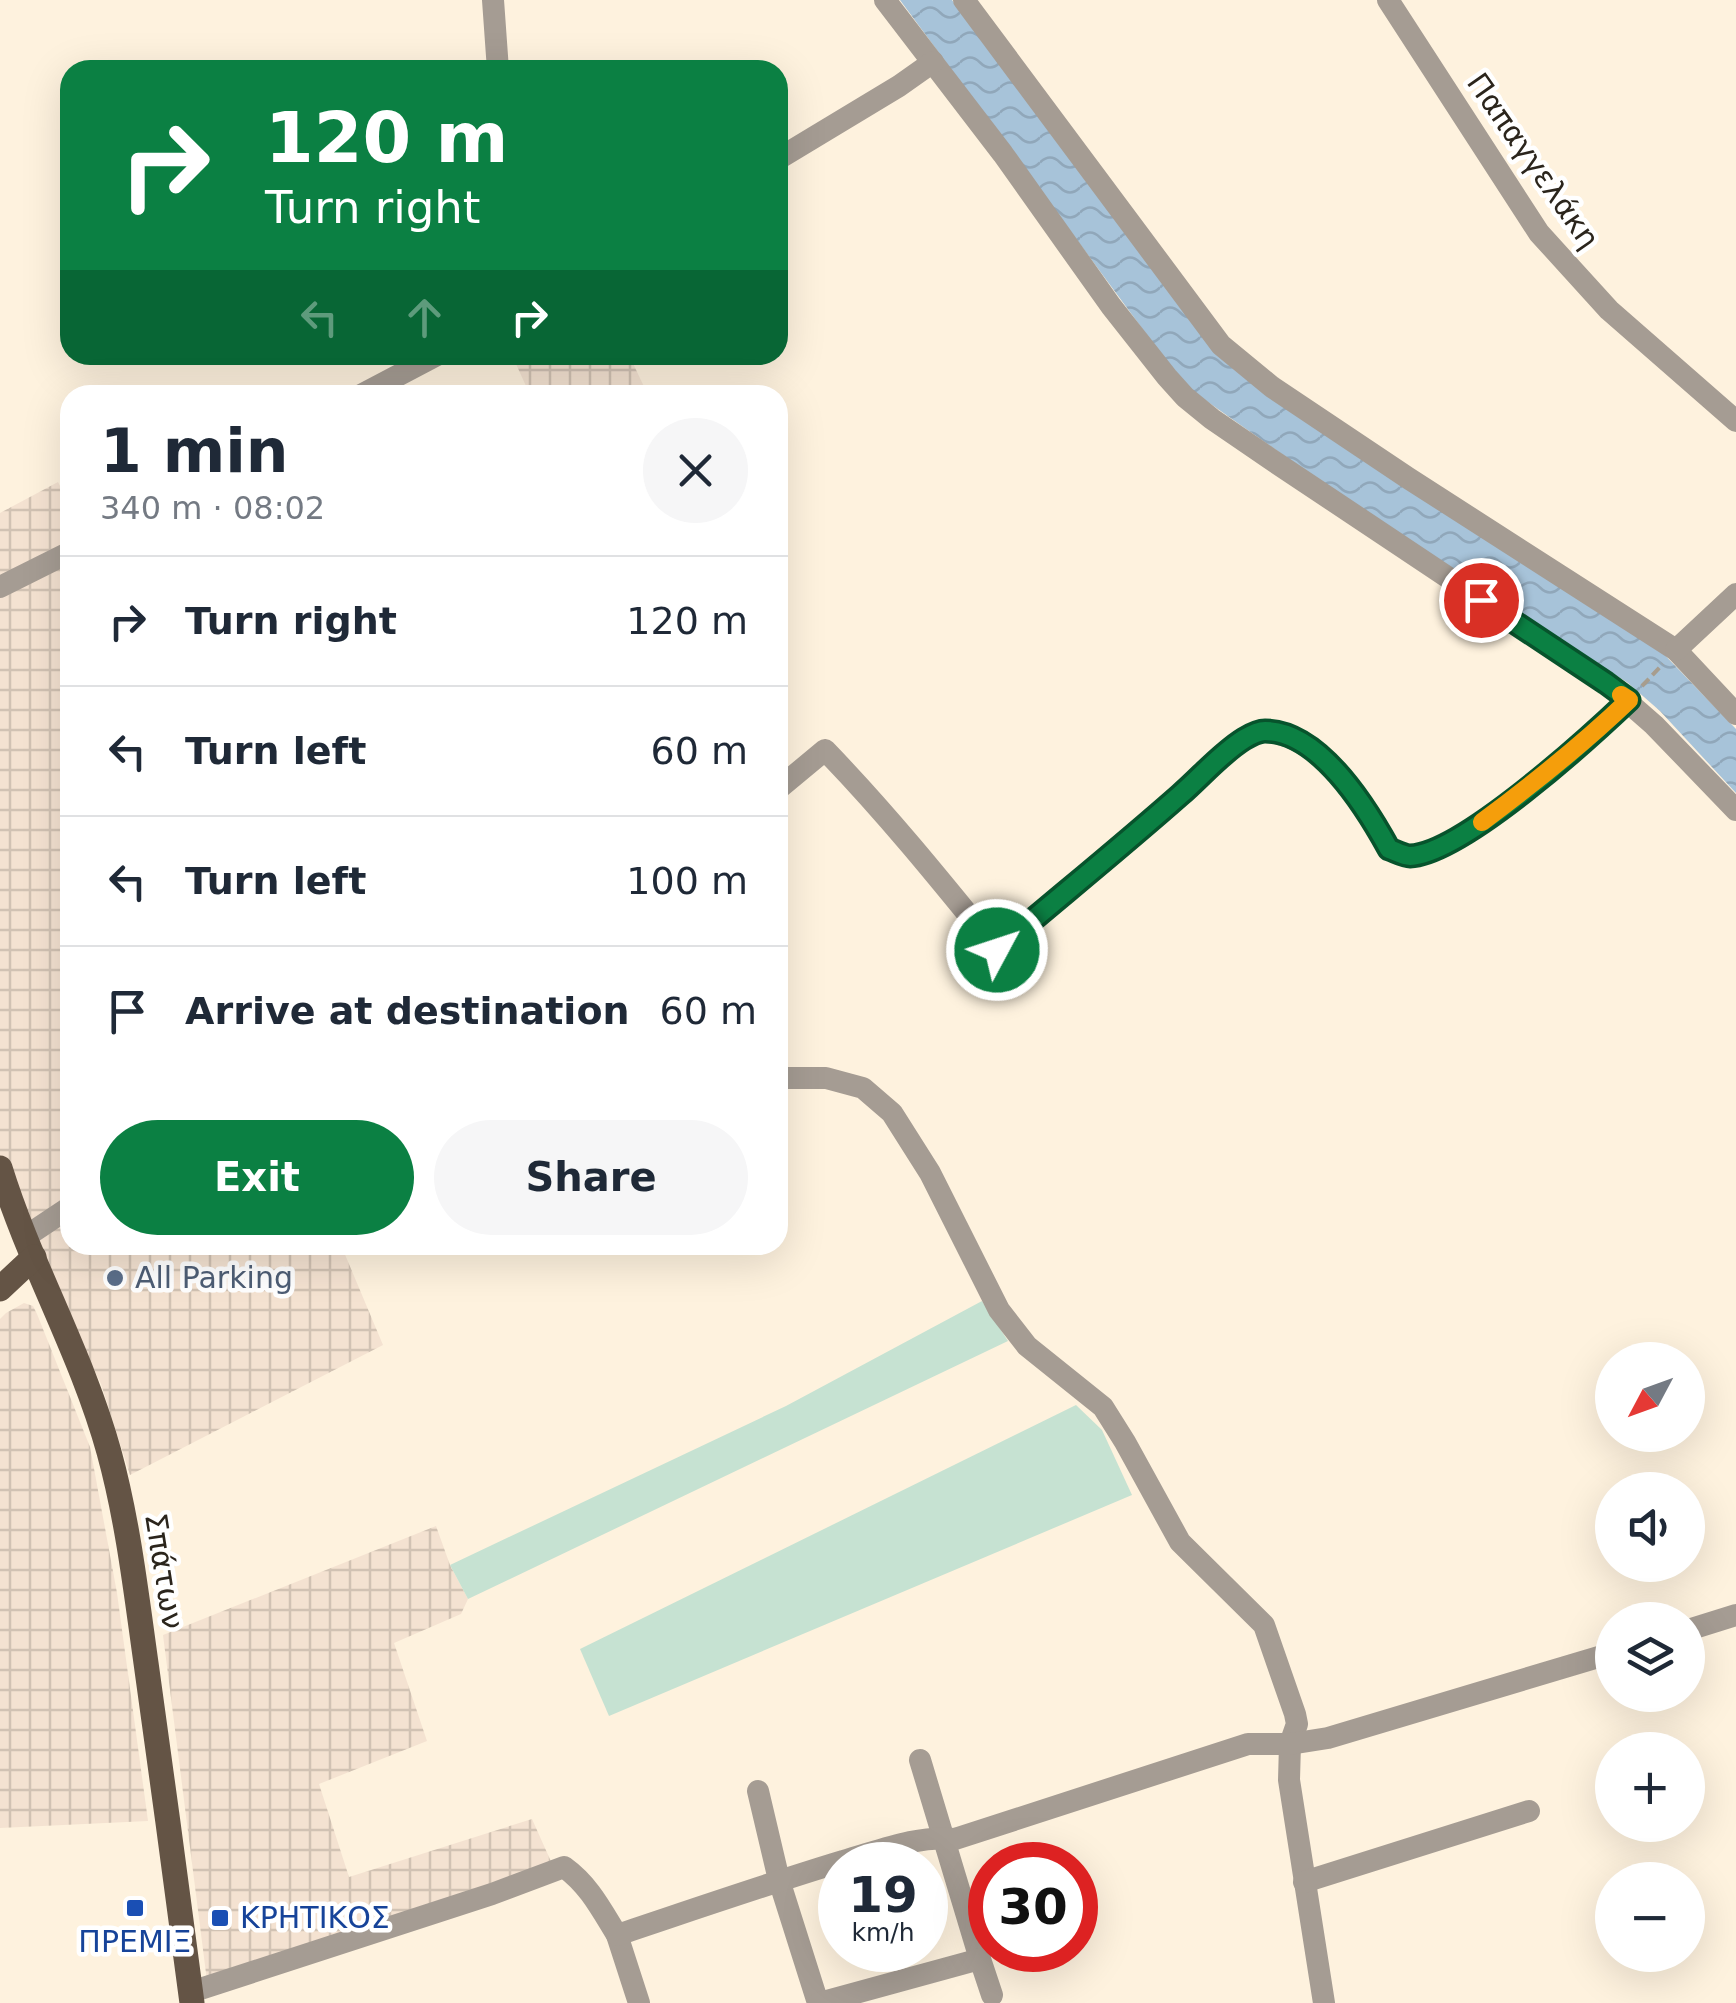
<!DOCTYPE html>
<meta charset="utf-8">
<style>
body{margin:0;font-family:"DejaVu Sans",sans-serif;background:#f6f6f7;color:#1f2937;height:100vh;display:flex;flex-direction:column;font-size:38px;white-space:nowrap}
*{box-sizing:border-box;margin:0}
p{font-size:32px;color:#747a83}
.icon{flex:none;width:55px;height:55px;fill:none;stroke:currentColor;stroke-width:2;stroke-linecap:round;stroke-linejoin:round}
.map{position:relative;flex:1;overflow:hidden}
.sheet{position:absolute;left:60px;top:385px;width:728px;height:870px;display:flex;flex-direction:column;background:#fff;border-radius:30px;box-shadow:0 10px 40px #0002}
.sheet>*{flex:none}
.hud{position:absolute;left:60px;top:60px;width:728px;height:305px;border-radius:30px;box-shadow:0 10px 40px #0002;background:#0b8043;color:#fff;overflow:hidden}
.needle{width:65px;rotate:229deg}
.tools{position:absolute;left:1595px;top:1342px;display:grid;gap:20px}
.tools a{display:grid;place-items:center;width:110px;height:110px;border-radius:50%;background:#fff;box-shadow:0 10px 40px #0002;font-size:50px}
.speed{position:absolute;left:818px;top:1842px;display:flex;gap:20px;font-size:50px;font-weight:700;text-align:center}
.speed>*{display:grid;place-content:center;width:130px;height:130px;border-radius:50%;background:#fff;box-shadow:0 10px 40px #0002;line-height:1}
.speed small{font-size:25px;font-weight:400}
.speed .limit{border:15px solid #d22;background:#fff;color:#111}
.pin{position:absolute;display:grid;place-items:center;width:85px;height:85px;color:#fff;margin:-42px;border:5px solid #fff;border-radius:50%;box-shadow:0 2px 10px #0007}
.me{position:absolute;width:110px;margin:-55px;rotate:50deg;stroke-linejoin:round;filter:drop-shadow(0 0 8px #0008)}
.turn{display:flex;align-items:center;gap:35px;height:210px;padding:0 40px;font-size:45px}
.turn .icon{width:130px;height:130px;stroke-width:2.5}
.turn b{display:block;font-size:70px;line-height:85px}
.lanes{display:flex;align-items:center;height:95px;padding:0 40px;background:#0003;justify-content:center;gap:50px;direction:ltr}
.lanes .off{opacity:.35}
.round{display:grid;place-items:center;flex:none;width:105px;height:105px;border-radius:52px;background:#f6f6f7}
.headline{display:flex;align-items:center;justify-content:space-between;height:170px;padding:0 40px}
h1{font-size:60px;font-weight:800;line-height:75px}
.primary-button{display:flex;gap:20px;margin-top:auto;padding:20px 40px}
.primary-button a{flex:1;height:115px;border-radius:60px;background:#0b8043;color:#fff;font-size:40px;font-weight:800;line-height:115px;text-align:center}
.primary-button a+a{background:#f6f6f7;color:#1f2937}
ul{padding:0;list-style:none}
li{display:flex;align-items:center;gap:30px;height:130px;padding:0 40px;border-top:2px solid #e0e1e3}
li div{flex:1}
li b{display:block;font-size:38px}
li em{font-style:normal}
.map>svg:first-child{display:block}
.industrial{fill:url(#industrial-grid)}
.grass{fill:#c6e2d2}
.water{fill:url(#water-waves)}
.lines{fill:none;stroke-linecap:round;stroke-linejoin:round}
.path{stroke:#a79d8e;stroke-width:4;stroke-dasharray:10 5;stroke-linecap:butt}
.minor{stroke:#a59c93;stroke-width:22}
.major{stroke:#645445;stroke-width:25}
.route-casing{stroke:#07532c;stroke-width:25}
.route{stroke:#0b8043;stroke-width:18}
.slow{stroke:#f59e0b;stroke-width:18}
.service-dot{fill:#5c6f8a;stroke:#fff;stroke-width:4}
.transit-dot{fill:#1a4fb4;stroke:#fff;stroke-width:4}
.labels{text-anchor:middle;stroke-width:9;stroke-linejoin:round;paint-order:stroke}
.street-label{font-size:30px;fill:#2b251c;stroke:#fff}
.service-label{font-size:30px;fill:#4e5e75;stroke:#fff;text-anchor:start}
.transit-label{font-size:30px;fill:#164399;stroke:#fff;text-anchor:start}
</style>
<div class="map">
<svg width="1736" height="2003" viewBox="0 0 1736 2003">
<defs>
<pattern id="industrial-grid" width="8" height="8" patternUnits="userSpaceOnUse" patternTransform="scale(2.5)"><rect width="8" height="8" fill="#f4e2d1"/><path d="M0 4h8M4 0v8" fill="none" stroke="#d1c2b3"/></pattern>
<pattern id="water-waves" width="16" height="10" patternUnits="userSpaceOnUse" patternTransform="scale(2.5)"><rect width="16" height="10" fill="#a7c3d9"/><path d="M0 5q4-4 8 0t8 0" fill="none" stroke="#90a7ba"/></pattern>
</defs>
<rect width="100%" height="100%" fill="#fef2de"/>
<!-- industrial -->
<g class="industrial">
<path d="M512,355h117l19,40h-118z"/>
<path d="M58,482l12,23v740h271l42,100 -253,130 -29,-91 -87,-178 -14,-48v-645z"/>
<path d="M24,1303l9,3 4,8 53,133 27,146 31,228 -148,7v-509l6,-6z"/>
<path d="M436,1526l14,39 18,34 -7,15 -67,29 33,98 -108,43 30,93 183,-58 21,47 -346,115 -44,-346z"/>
</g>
<!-- grass -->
<g class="grass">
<path d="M982,1301l26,40 -540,258 -18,-34 336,-159z"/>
<path d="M1076,1405l26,25 30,65 -523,221 -29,-67z"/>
</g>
<!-- water -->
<path class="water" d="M900,0h52l241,323 464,324 79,82v64l-76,-82 -32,-28 -243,-156 -194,-137 -30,-36z"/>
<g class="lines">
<!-- path -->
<path class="path" d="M1642,686l21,-22"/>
<!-- minor -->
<g class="minor">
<path d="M493,0l5,70"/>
<path d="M885,0l118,154 108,152 56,71 18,20 27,22 57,39 337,225 48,42 82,85"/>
<path d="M964,0l257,345 51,42 136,91 268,172 60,64"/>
<path d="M1388,0l151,233 70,77 127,111"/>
<path d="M778,159l121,-73 34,-24"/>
<path d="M361,395l76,-40"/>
<path d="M0,587l70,-35"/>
<path d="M1676,650l60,-56"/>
<path d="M778,789l47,-39c61,63 116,131 172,200 62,-53 126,-103 186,-157 21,-19 50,-55 77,-61 5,-1 10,0 15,1 52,11 90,72 114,116 6,2 15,7 22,7 51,-2 178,-118 218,-155"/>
<path d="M778,1078h48l37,10 29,25 38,60 69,137 28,36 76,61 22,35 55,100 84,83 31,89 2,10 -7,20 -1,36 35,223"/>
<path d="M25,1237l45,-30"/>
<path d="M1688,1630l48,-15"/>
<path d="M920,1760l60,199 12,36"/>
<path d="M758,1791l21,89 39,123"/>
<path d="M1304,1882l225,-71"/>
<path d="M617,1935l22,68"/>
<path d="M191,1992l301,-98 72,-27c25,18 37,42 53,68 75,-25 150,-51 226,-74 36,-10 74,-26 112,-22l293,-95h42l38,-6 284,-85"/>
<path d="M819,2003l161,-44"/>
</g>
<!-- major -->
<g class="major">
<path d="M0,1168c30,97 82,186 109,284 19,69 27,140 37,211 16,113 31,227 46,340"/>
<path d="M0,1289l34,-32"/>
</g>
</g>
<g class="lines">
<!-- route casing -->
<g class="route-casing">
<path id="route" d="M997,950c61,-52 123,-102 183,-155 21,-18 40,-41 64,-56 5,-3 14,-8 21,-8 54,0 101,76 124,118 6,2 15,7 21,7 52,-2 179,-118 219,-156l-23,-17 -125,-83"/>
</g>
<!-- route -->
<use href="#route" class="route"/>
<!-- slow -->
<path class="slow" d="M1482,822c51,-38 101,-78 147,-122l-8,-5"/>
</g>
<!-- markers -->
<circle class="service-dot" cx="115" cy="1278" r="10"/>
<g class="transit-dot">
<rect x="125" y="1898" width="20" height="20" rx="5"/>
<rect x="210" y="1908" width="20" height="20" rx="5"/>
</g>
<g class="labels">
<!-- street labels -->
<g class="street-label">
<text transform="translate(1533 161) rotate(55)" y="10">Παπαγγελάκη</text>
<text transform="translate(164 1571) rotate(81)" y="10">Σπάτων</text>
</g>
<!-- service labels -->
<g class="service-label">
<text x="135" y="1288">All Parking</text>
</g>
<!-- transit labels -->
<g class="transit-label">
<text x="240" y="1928">ΚΡΗΤΙΚΟΣ</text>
<text x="135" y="1952" text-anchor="middle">ΠΡΕΜΙΞ</text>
</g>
</g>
</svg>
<div class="tools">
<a><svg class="needle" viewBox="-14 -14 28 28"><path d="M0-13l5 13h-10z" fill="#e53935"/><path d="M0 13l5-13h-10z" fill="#747a83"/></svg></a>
<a><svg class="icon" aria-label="sound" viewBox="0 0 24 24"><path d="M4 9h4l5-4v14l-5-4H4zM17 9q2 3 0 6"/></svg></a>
<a><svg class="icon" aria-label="layers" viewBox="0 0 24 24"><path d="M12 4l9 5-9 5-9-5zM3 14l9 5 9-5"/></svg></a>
<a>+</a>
<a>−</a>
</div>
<div class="speed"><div>19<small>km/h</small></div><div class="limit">30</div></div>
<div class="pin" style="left:1481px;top:600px;background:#d93025"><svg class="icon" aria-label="arrive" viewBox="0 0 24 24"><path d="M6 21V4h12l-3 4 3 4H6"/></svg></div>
<svg class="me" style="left:997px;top:950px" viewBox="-20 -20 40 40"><circle r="17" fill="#0b8043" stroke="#fff" stroke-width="3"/><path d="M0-11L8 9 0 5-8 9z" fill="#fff"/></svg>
<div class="hud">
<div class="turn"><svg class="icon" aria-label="right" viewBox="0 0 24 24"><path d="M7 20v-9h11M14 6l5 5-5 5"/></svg><div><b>120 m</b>Turn right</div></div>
<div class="lanes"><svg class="icon off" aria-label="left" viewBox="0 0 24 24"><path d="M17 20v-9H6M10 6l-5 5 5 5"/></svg><svg class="icon off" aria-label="ahead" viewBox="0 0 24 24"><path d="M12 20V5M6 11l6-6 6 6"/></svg><svg class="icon" aria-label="right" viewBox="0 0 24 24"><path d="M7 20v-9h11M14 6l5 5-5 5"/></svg></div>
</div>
<section class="sheet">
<div class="headline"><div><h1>1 min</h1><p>340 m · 08:02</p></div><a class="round"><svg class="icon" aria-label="close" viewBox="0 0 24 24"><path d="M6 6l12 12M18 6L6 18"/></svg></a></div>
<ul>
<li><svg class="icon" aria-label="right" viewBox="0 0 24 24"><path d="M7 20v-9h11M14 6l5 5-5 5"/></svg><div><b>Turn right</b></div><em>120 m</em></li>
<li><svg class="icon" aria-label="left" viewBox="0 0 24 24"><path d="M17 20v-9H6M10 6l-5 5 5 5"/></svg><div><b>Turn left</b></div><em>60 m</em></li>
<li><svg class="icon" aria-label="left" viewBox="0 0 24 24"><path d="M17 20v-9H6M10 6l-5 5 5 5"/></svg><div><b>Turn left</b></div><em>100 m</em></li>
<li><svg class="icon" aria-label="arrive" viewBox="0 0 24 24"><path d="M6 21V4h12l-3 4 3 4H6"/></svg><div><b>Arrive at destination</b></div><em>60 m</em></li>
</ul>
<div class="primary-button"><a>Exit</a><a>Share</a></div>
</section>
</div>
